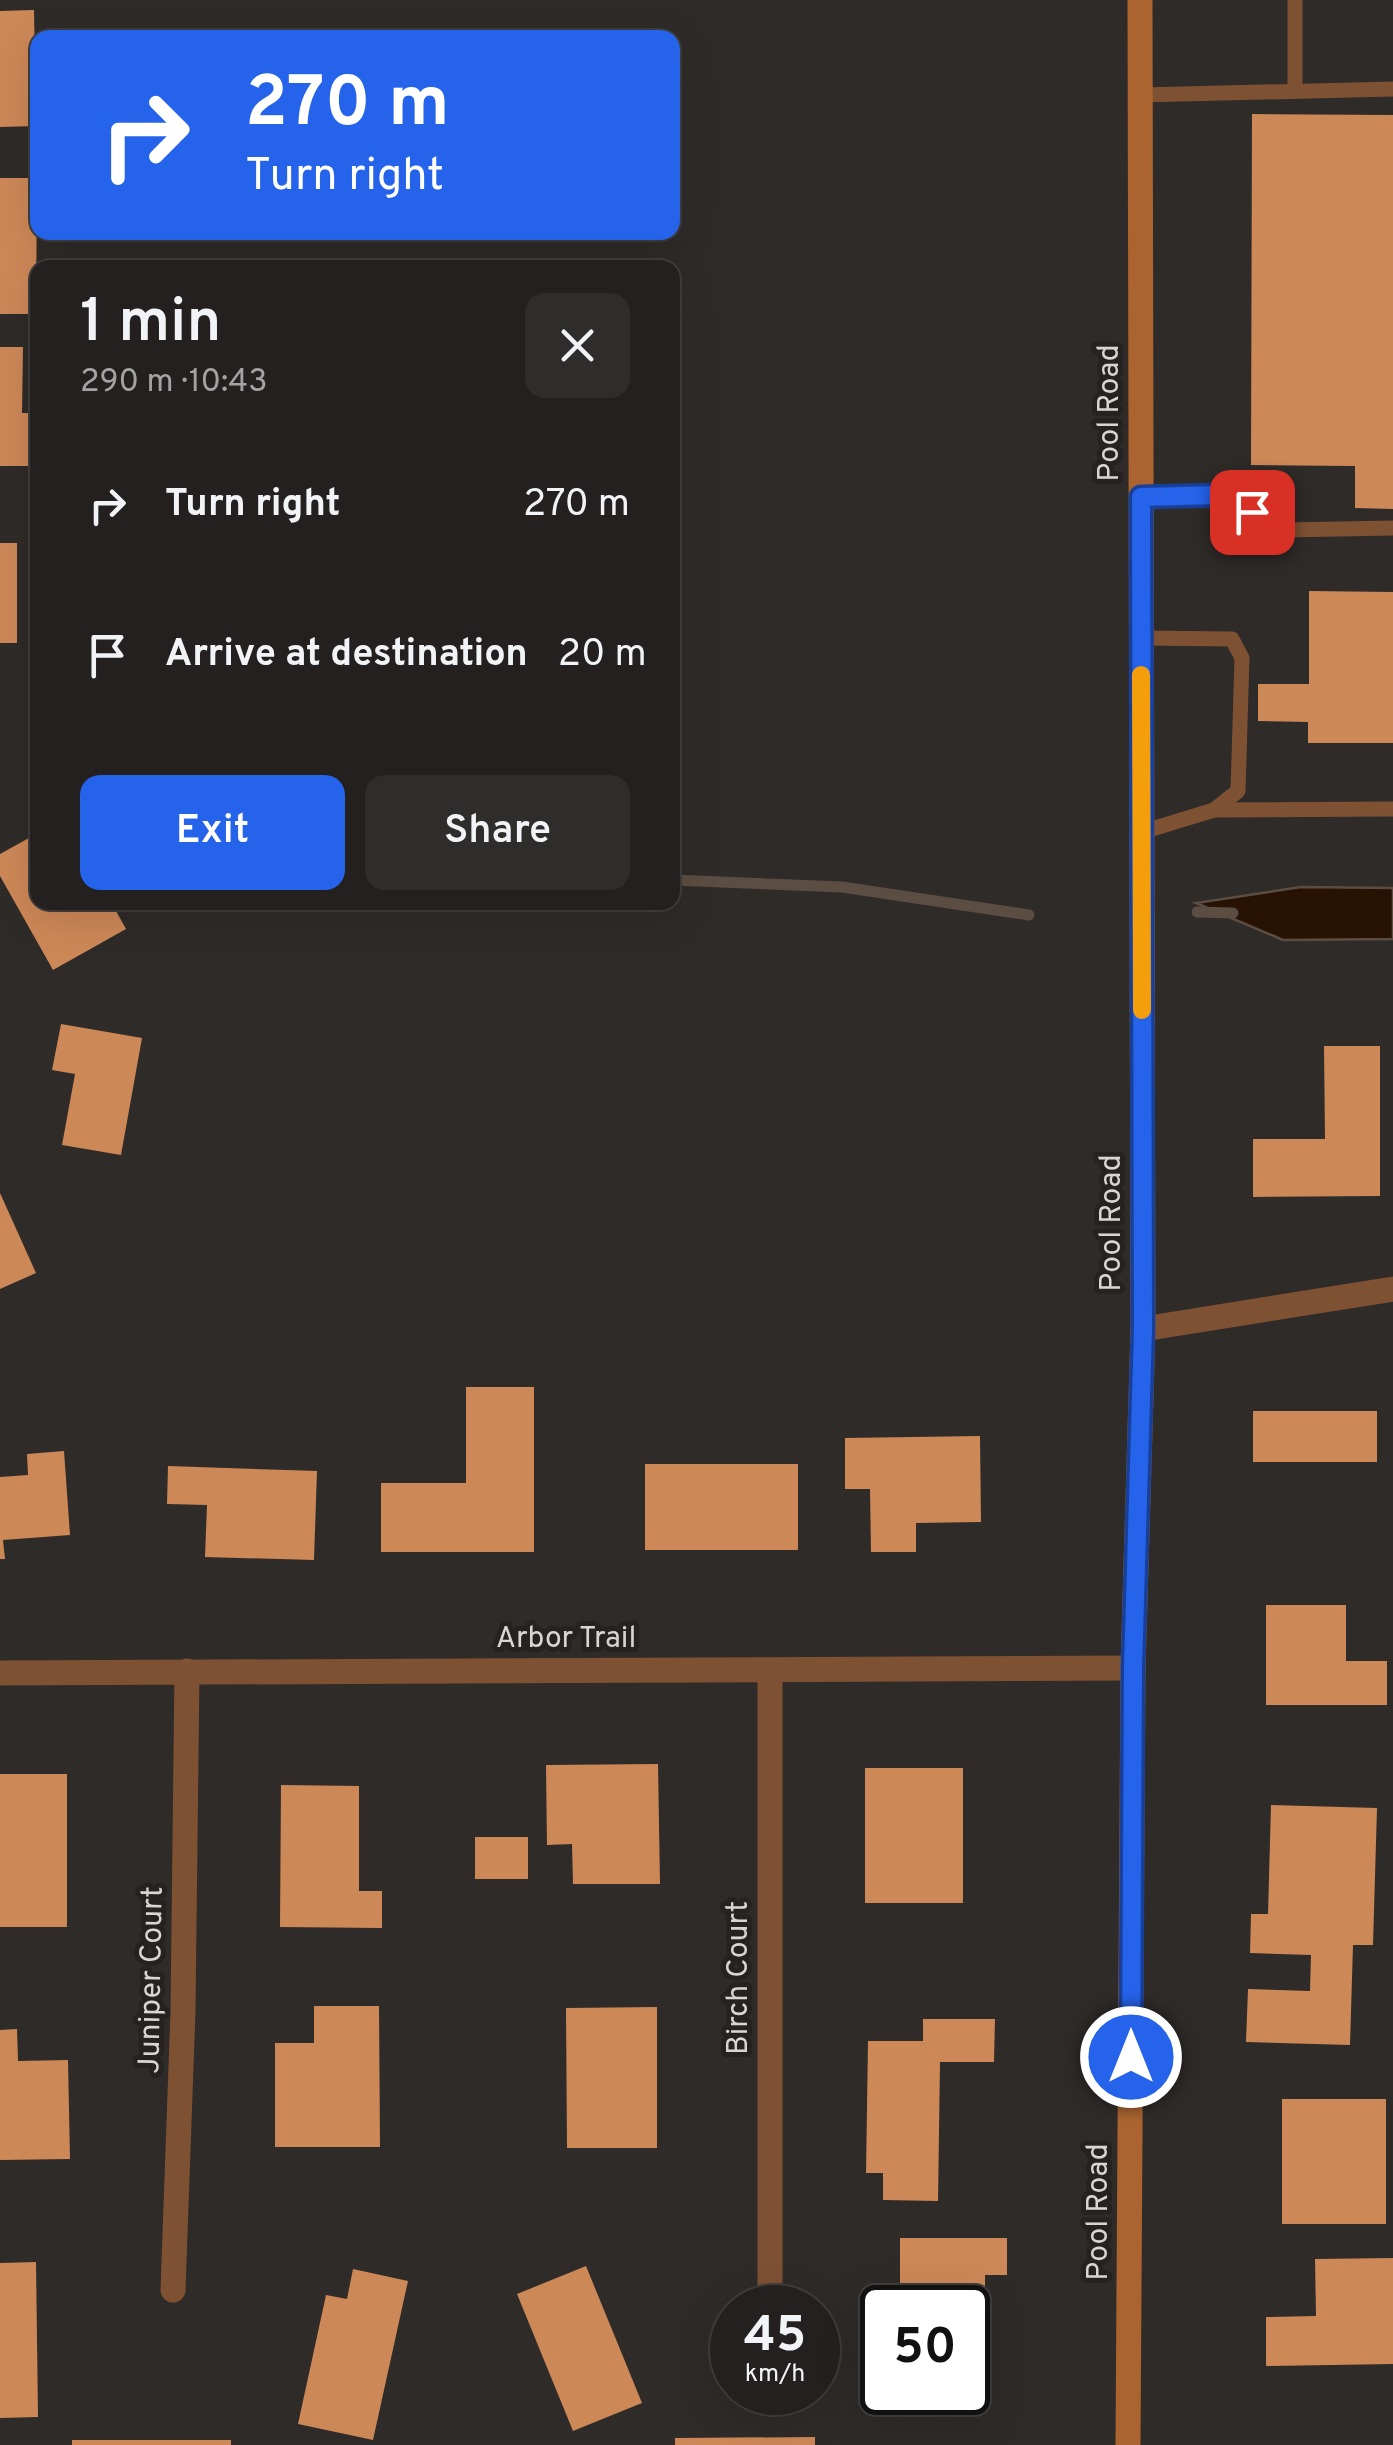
<!DOCTYPE html>
<meta charset="utf-8">
<style>
body{margin:0;font-family:Overpass,sans-serif;background:#2f2d2c;color:#f1f3f6;height:100vh;display:flex;flex-direction:column;font-size:38px;white-space:nowrap}
*{box-sizing:border-box;margin:0}
p{font-size:32px;color:#a3a3a4}
.icon{flex:none;width:55px;height:55px;fill:none;stroke:currentColor;stroke-width:2;stroke-linecap:round;stroke-linejoin:round}
.map{position:relative;flex:1;overflow:hidden}
.panel{position:absolute;left:30px;top:260px;width:650px;height:650px;display:flex;flex-direction:column;background:#23201f;border-radius:20px;box-shadow:0 10px 40px #0002,0 0 0 2px #403e3d}
.panel>*{flex:none}
.guide{position:absolute;left:30px;top:30px;width:650px;height:210px;border-radius:20px;box-shadow:0 10px 40px #0002,0 0 0 2px #403e3d;background:#2563eb;color:#fff;overflow:hidden}
.speed{position:absolute;left:710px;top:2285px;display:flex;gap:20px;font-size:50px;font-weight:700;text-align:center}
.speed>*{display:grid;place-content:center;width:130px;height:130px;border-radius:50%;background:#23201f;box-shadow:0 10px 40px #0002,0 0 0 2px #403e3d;line-height:1}
.speed small{font-size:25px;font-weight:400}
.speed .limit{border:5px solid #111;border-radius:15px;background:#fff;color:#111}
.pin{position:absolute;display:grid;place-items:center;width:85px;height:85px;color:#fff;margin:-42px;border-radius:20px;box-shadow:0 5px 15px #0006}
.me{position:absolute;width:110px;margin:-55px;rotate:0deg;stroke-linejoin:round;filter:drop-shadow(0 0 8px #0008)}
.turn{display:flex;align-items:center;gap:35px;height:210px;padding:0 50px;font-size:45px}
.turn .icon{width:130px;height:130px;stroke-width:2.5}
.turn b{display:block;font-size:70px;line-height:85px}
.round{display:grid;place-items:center;flex:none;width:105px;height:105px;border-radius:20px;background:#2f2d2c}
.overview{display:flex;align-items:center;justify-content:space-between;height:170px;padding:0 50px}
h1{font-size:60px;font-weight:600;line-height:75px}
.cta{display:flex;gap:20px;margin-top:auto;padding:20px 50px}
.cta a{flex:1;height:115px;border-radius:20px;background:#2563eb;color:#fff;font-size:40px;font-weight:600;line-height:115px;text-align:center}
.cta a+a{background:#2f2d2c;color:#f1f3f6}
ul{padding:0;list-style:none}
li{display:flex;align-items:center;gap:30px;height:150px;padding:0 50px}
li div{flex:1}
li b{display:block;font-size:38px}
li em{font-style:normal}
.map>svg:first-child{display:block}
.water{fill:#271204;stroke:#5c4d42;stroke-width:2.5}
.lines{fill:none;stroke-linecap:round;stroke-linejoin:round}
.stream{stroke:#5c4d42;stroke-width:11}
.building{fill:#cd8858}
.lane{stroke:#7e5133;stroke-width:15}
.street{stroke:#7e5133;stroke-width:25}
.secondary{stroke:#ab6430;stroke-width:25}
.route-casing{stroke:#184099;stroke-width:25}
.route{stroke:#2563eb;stroke-width:18}
.slow{stroke:#f59e0b;stroke-width:18}
.labels{text-anchor:middle;stroke-width:10;stroke-linejoin:round;paint-order:stroke}
.street-label{font-size:30px;fill:#d8d6d4;stroke:#252220}
</style>
<div class="map">
<svg width="1393" height="2445" viewBox="0 0 1393 2445">
<rect width="100%" height="100%" fill="#2f2b29"/>
<!-- water -->
<path class="water" d="M1301,887l92,1v51l-110,1 -87,-37z"/>
<g class="lines">
<!-- stream -->
<g class="stream">
<path d="M672,880l170,7 187,28"/>
<path d="M1197,912l36,1"/>
</g>
</g>
<!-- building -->
<g class="building">
<path d="M34,10l2,116 -36,1v-116z"/>
<path d="M1252,114l141,1v394l-38,-1v-42l-104,-1z"/>
<path d="M0,178h37l-1,136h-36z"/>
<path d="M0,347h23l-1,66h16v53h-38z"/>
<rect x="0" y="543" width="17" height="100"/>
<path d="M1309,591l84,1v151h-85v-21l-50,-1v-37h51z"/>
<path d="M38,833v69h73l15,27 -73,41 -53,-94v-22z"/>
<path d="M61,1024l81,14 -21,117 -59,-10 13,-71 -23,-4z"/>
<path d="M1324,1046h56v150l-127,1v-58h72z"/>
<path d="M0,1193l36,80 -36,16z"/>
<path d="M466,1387h68v165h-153v-69h85z"/>
<rect x="1253" y="1411" width="124" height="51"/>
<path d="M980,1436l1,86 -65,1v29h-45l-1,-63h-25v-51z"/>
<path d="M64,1451l6,84 -67,5 2,19h-5v-82l28,-2 -1,-21z"/>
<rect x="645" y="1464" width="153" height="86"/>
<path d="M168,1466l149,5 -3,89 -109,-3 2,-52 -40,-1z"/>
<path d="M1266,1605h80v56h41v44h-121z"/>
<path d="M658,1764l2,120h-87l-1,-40 -25,1 -1,-80z"/>
<rect x="865" y="1768" width="98" height="135"/>
<rect x="0" y="1774" width="67" height="153"/>
<path d="M281,1785l78,1v105h23v37l-102,-1z"/>
<path d="M1271,1805l106,3 -4,137h-20l-3,100 -104,-3 2,-53 62,2 1,-36 -61,-2 1,-39h17z"/>
<rect x="475" y="1837" width="53" height="42"/>
<path d="M314,2006h65l1,141h-105v-104h39z"/>
<path d="M657,2007v141h-90l-1,-140z"/>
<path d="M923,2019h72l-1,43h-54l-2,139 -55,-1v-27h-17l2,-132h55z"/>
<path d="M17,2029l1,32 50,-1 2,99 -70,1v-130z"/>
<rect x="1282" y="2099" width="104" height="125"/>
<path d="M900,2238h107v37h-22v113h-17v-80h-68z"/>
<path d="M1393,2258v106l-127,2v-49l50,-1 -1,-57z"/>
<path d="M36,2262l2,155 -38,1v-155z"/>
<path d="M586,2266l56,137 -69,28 -56,-137z"/>
<path d="M353,2269l55,12 -35,159 -75,-16 28,-129 21,4z"/>
<path d="M815,2437v8h-140v-7z"/>
<rect x="72" y="2440" width="159" height="5"/>
</g>
<g class="lines">
<!-- lane -->
<g class="lane">
<path d="M1295,91v-91"/>
<path d="M1140,95l253,-6"/>
<path d="M1141,497l79,-2 64,35 109,-2"/>
<path d="M1141,638l91,1 10,19 -4,133 -24,19 -72,22"/>
<path d="M1214,810l179,-1"/>
</g>
<!-- street -->
<g class="street">
<path d="M1143,1329l250,-40"/>
<path d="M770,1670v617"/>
<path d="M0,1673l1133,-5"/>
<path d="M173,2290l10,-279 4,-340"/>
</g>
<!-- secondary -->
<path class="secondary" d="M1128,2445l5,-777 10,-339 -3,-1329"/>
</g>
<g class="lines">
<!-- route casing -->
<g class="route-casing">
<path id="route" d="M1131,2057l2,-389 10,-338 -2,-833 79,-2 32,17"/>
</g>
<!-- route -->
<use href="#route" class="route"/>
<!-- slow -->
<path class="slow" d="M1141,675l1,335"/>
</g>
<g class="labels">
<!-- street labels -->
<g class="street-label">
<text transform="translate(1108 413) rotate(-90)" y="10">Pool Road</text>
<text transform="translate(1110 1223) rotate(-90)" y="10">Pool Road</text>
<text x="566" y="1647">Arbor Trail</text>
<text transform="translate(737 1978) rotate(-90)" y="10">Birch Court</text>
<text transform="translate(150 1980) rotate(-89)" y="10">Juniper Court</text>
<text transform="translate(1097 2212) rotate(-90)" y="10">Pool Road</text>
</g>
</g>
</svg>
<div class="speed"><div>45<small>km/h</small></div><div class="limit">50</div></div>
<div class="pin" style="left:1252px;top:512px;background:#d93025"><svg class="icon" aria-label="arrive" viewBox="0 0 24 24"><path d="M6 21V4h12l-3 4 3 4H6"/></svg></div>
<svg class="me" style="left:1131px;top:2057px" viewBox="-20 -20 40 40"><circle r="17" fill="#2563eb" stroke="#fff" stroke-width="3"/><path d="M0-11L8 9 0 5-8 9z" fill="#fff"/></svg>
<div class="guide">
<div class="turn"><svg class="icon" aria-label="right" viewBox="0 0 24 24"><path d="M7 20v-9h11M14 6l5 5-5 5"/></svg><div><b>270 m</b>Turn right</div></div>
</div>
<section class="panel">
<div class="overview"><div><h1>1 min</h1><p>290 m · 10:43</p></div><a class="round"><svg class="icon" aria-label="close" viewBox="0 0 24 24"><path d="M6 6l12 12M18 6L6 18"/></svg></a></div>
<ul>
<li><svg class="icon" aria-label="right" viewBox="0 0 24 24"><path d="M7 20v-9h11M14 6l5 5-5 5"/></svg><div><b>Turn right</b></div><em>270 m</em></li>
<li><svg class="icon" aria-label="arrive" viewBox="0 0 24 24"><path d="M6 21V4h12l-3 4 3 4H6"/></svg><div><b>Arrive at destination</b></div><em>20 m</em></li>
</ul>
<div class="cta"><a>Exit</a><a>Share</a></div>
</section>
</div>
